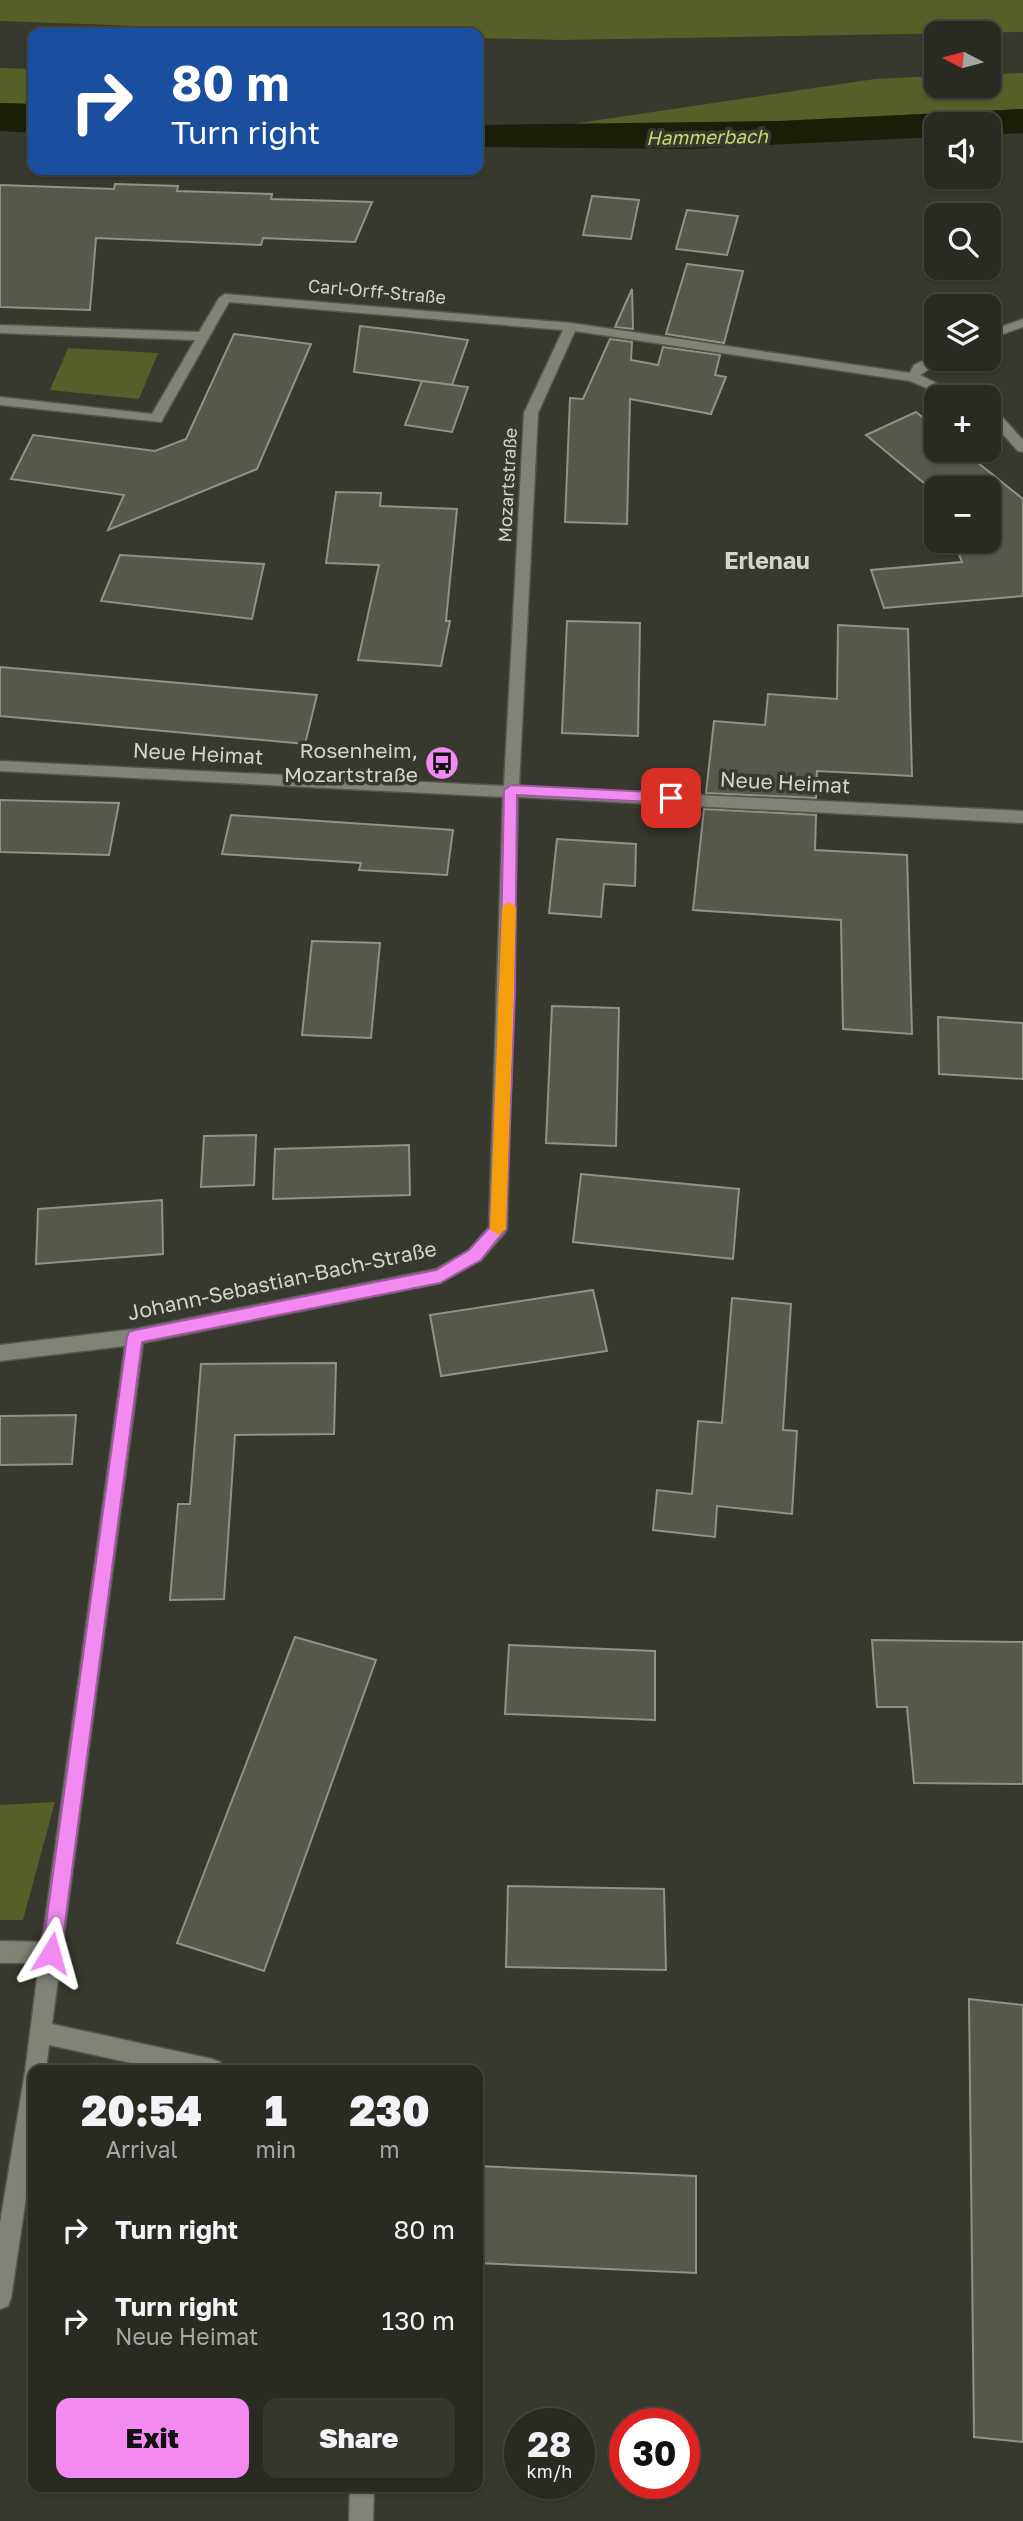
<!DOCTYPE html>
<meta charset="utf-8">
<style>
body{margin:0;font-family:"Golos Text",sans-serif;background:#35372f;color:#f1f3f6;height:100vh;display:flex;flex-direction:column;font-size:26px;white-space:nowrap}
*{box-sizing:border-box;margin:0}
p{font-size:23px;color:#a5a7a5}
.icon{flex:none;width:38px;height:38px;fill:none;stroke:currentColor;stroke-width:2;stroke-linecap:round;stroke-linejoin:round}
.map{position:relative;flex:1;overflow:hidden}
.side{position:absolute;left:28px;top:2065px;width:455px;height:427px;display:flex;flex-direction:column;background:#292b22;border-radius:14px;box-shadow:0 2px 5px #0004,0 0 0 2px #454740}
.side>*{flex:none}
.top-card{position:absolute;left:28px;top:28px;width:455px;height:147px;border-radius:14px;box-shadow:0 2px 5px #0004,0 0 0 2px #454740;background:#1a4fa0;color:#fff;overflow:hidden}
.needle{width:46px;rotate:276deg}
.controls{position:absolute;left:924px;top:21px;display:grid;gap:14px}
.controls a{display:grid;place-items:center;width:77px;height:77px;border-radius:14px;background:#292b22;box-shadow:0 2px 5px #0004,0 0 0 2px #454740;font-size:35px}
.speed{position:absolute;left:504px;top:2408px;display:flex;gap:14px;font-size:35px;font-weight:700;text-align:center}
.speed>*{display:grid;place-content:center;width:91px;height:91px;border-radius:50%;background:#292b22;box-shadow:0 2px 5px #0004,0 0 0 2px #454740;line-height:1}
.speed small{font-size:18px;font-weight:400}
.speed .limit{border:10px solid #d22;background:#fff;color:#111}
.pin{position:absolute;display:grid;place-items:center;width:60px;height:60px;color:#fff;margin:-30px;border-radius:14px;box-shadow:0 4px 10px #0006}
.me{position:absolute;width:77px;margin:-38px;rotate:8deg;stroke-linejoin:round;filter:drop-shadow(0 0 5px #0008)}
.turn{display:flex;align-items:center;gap:24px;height:147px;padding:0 28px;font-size:32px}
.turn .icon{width:91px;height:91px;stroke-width:2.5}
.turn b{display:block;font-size:49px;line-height:60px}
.eta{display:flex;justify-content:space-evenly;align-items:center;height:119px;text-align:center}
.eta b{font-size:42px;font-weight:800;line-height:49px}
.action{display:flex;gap:14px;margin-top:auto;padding:14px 28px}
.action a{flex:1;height:80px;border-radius:14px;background:#f28af2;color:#111;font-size:28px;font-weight:800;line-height:80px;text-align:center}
.action a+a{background:#35372f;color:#f1f3f6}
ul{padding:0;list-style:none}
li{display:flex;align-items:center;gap:21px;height:91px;padding:0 28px}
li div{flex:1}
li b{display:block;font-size:26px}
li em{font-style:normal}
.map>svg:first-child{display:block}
.green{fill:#565f27}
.water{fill:#1b1f07}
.building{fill:#56584c;stroke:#8f9284;stroke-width:2}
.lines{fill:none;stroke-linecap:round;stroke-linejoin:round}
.minor-casing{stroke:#54564d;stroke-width:3}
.minor{fill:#808376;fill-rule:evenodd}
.route{fill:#f28af2;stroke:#9d5a9d;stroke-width:2}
.slow{fill:#f59e0b}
.labels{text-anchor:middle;stroke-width:7;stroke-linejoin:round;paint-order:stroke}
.far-street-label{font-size:18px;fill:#d2d4cd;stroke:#37392e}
.far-water-label{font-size:19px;font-style:italic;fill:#c6d86f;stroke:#37392e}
.poi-label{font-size:21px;fill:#d2d4cd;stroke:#37392e;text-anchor:end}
.street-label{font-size:21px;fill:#d2d4cd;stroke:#37392e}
.far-district-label{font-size:23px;font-weight:bold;fill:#d2d4cd;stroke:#37392e}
</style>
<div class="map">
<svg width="1023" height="2521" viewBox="0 0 1023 2521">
<rect width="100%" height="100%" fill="#37392e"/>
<!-- green -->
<g class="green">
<path d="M0,0h1023v32l-462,8 -83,-2v-5h-145l-333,-12z"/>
<path d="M0,68l33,1v35l-33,-1z"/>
<path d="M1023,73v36l-243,12 -215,4 310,-46 61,-3v10h53v-12z"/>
<path d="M68,348l90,5 -19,46 -89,-9z"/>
<path d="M55,1802l-32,118h-23v-115z"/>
</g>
<!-- water -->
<g class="water">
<path d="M0,103l33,1v29l-33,-2z"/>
<path d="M1023,109v24l-34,2v-11h-53v13l-251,12 -207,-2v-22l302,-4z"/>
</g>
<!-- building -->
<g class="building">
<path d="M115,184l63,2 -1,5 95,3 -1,5 101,3 -17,40 -92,-4 -2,7 -165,-7 -6,72 -90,-3v-122l114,4z"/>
<path d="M592,196l47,4 -8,39 -48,-4z"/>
<path d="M687,210l51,6 -11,39 -51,-6z"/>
<path d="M687,264l56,7 -19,72 -58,-9z"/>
<path d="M632,289l1,40 -18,-2z"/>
<path d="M360,326l51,6 57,8 -16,45 -98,-13z"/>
<path d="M234,334l77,10 -54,125 -149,61 16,-35 -113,-16 22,-44 122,16 31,-12z"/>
<path d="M610,339l22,3 -1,18 27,5 5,-18 57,8 -5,20 11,2 -15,37 -81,-15 -3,125 -62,-2 5,-124 13,1z"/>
<path d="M422,381l46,6 -16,45 -47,-7z"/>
<path d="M916,412l20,16v22h26l61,49v97l-139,12 -13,-38 91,-8 -8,-21h35v-53h-53v5l-70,-58z"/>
<path d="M336,492l45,1 -1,13 77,3 -11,112h4l-9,45 -83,-6 21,-95 -53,-2z"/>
<path d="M120,555l144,9 -12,55 -151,-18z"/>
<path d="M567,621l73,2 -2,113 -76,-3z"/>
<path d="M838,625l70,4 4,147 -95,-5 -1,27 -110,-5 8,-72 51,4 3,-31 69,5z"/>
<path d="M0,667l236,21 81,7 -12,49 -305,-28z"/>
<path d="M0,800l119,3 -10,52 -109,-3z"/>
<path d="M704,809l112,6 -1,35 92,5 5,179 -69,-5 -2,-109 -148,-10z"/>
<path d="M231,815l222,15 -6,45 -88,-5 2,-7 -139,-9z"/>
<path d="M557,839l79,5 -1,42 -31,-2 -3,33 -52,-4z"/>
<path d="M312,941l68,2 -9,95 -69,-3z"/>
<path d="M552,1006l67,2 -3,138 -70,-3z"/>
<path d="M938,1017l85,6v56l-84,-5z"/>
<path d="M256,1135l-2,50 -53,2 3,-51z"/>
<path d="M409,1145l1,50 -137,4 2,-50z"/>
<path d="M581,1174l158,15 -6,70 -160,-17z"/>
<path d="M162,1200l1,54 -127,10 2,-55z"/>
<path d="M593,1290l14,61 -166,25 -11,-61z"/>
<path d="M732,1298l59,6 -8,126 14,1 -5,83 -75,-8 -2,31 -62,-7 4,-40 35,4 6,-73 24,2z"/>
<path d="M336,1363l-2,71 -99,1 -11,164 -54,1 8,-96h12l11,-140z"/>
<path d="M76,1415l-4,49 -72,1v-49z"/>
<path d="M295,1637l81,23 -112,311 -87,-28z"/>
<path d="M872,1640l151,2v142l-109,-1 -7,-76h-30z"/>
<path d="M509,1645l146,6v69l-150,-6z"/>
<path d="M508,1886l156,3 2,81 -160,-3z"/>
<path d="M969,1999l54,6v437l-49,-5z"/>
<path d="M478,2166l218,10v97l-218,-10z"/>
</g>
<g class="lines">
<!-- minor casing -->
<g class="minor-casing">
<g id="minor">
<path d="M225,294l346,29 339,50 4,-8 22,-11v5h6l-1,2 -21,14 44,22h-16l-38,-16 -335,-50 -37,82 -19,373 504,25v12l-505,-26 -11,432 -3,5 -23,26 -41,23 -297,60 -91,681 160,35 8,3 3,8h-59l-115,-25 -3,25h-13v81l-22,147 -3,8 -8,3v-86l25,-151 14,-109h-39v-22l42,1 83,-596 -125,15v-16l135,-16 301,-60 33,-19 20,-23 14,-430 -503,-26v-10l504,25 20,-373 39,-83 -334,-28 -68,120 -161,-17v-8l152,17 43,-74 -195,-7v-8l199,7 20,-34z"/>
<path d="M1023,319v8l-34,12v-8z"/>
<path d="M989,407l5,1 29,32v12l-5,-1 -29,-32z"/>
<path d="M350,2487h24l-1,34h-24z"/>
</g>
</g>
<!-- minor -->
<use href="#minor" class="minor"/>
</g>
<!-- route -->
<path class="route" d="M511,785l160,8 6,5 -6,5 -154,-8 -2,199 -9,235 -25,31 -41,23 -298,59 -81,611 -3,7 -7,3 -7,-3 -2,-7 85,-616 2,-5 6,-2 301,-60 33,-20 21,-23 10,-233 4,-204z"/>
<!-- slow -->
<path class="slow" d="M509,902l7,5 -10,322 -8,6 -8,-6 12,-322z"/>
<!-- icons -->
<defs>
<g id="bus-disc" transform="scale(1.75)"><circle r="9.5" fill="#f28af2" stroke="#37392e"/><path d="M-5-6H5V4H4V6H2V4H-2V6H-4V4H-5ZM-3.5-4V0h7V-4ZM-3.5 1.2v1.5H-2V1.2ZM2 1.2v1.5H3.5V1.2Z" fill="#111"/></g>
</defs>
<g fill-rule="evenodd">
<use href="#bus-disc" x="442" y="763"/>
</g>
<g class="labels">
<!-- far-street labels -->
<g class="far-street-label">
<text transform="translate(377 292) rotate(5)" y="6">Carl-Orff-Straße</text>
<text transform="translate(508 485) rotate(-87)" y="6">Mozartstraße</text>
</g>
<!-- far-water labels -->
<g class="far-water-label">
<text transform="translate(707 137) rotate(-1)" y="7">Hammerbach</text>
</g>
<!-- poi labels -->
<g class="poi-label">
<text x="418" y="758">Rosenheim,<tspan x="418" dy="24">Mozartstraße</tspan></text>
</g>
<!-- street labels -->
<g class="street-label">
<text transform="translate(198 754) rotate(3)" y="7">Neue Heimat</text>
<text transform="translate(785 783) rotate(3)" y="7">Neue Heimat</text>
<text transform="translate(282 1281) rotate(-12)" y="7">Johann-Sebastian-Bach-Straße</text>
</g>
<!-- far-district labels -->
<g class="far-district-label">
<text x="767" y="569">Erlenau</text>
</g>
</g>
</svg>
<div class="controls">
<a><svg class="needle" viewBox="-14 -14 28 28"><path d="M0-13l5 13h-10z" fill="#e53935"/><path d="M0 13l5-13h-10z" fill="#a5a7a5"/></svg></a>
<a><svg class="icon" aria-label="sound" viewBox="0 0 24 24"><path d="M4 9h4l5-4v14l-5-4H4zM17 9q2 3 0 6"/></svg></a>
<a><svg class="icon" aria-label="search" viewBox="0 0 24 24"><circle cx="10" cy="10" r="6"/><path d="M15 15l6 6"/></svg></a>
<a><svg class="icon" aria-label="layers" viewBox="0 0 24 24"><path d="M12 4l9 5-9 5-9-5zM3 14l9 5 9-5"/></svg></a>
<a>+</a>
<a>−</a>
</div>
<div class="speed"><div>28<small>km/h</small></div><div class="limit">30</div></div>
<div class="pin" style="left:671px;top:798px;background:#d93025"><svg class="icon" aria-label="arrive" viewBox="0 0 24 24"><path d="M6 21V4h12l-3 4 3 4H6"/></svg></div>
<svg class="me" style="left:51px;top:1953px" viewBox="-20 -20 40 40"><path d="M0-17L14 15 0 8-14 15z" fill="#f28af2" stroke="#fff" stroke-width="4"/></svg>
<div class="top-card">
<div class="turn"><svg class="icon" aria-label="right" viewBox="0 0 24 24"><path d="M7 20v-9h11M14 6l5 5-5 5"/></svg><div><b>80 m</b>Turn right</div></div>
</div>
<section class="side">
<div class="eta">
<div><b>20:54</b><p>Arrival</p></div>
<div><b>1</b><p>min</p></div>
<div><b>230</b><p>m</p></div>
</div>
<ul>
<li><svg class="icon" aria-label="right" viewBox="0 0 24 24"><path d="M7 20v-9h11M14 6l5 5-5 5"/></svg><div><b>Turn right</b></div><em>80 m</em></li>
<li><svg class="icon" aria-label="right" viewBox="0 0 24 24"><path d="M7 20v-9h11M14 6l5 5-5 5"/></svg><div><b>Turn right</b><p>Neue Heimat</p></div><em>130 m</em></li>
</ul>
<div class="action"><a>Exit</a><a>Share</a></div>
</section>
</div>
